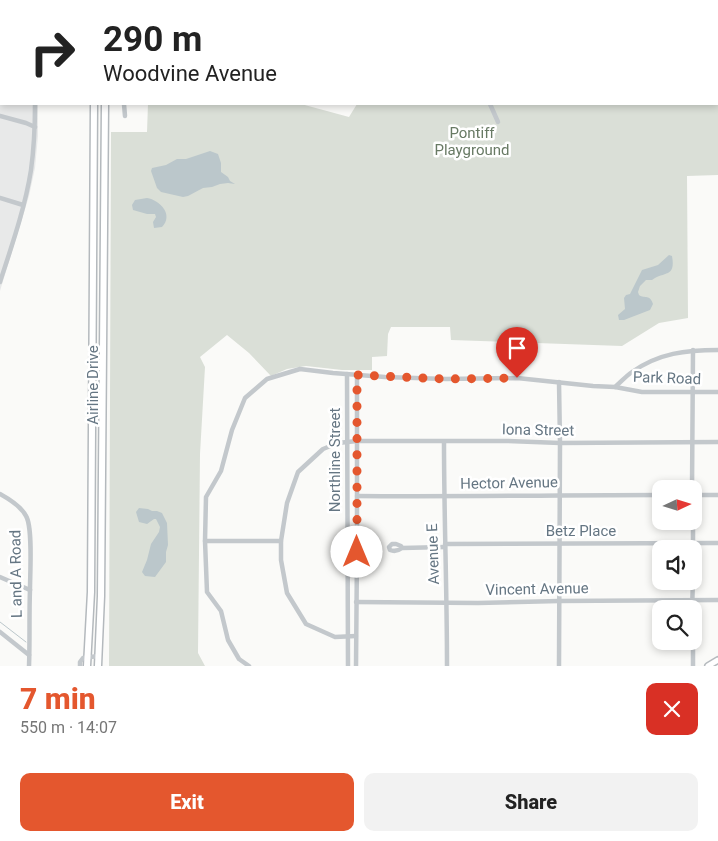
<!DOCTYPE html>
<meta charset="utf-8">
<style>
body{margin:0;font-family:Roboto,sans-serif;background:#f2f2f2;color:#222;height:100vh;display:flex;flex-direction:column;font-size:19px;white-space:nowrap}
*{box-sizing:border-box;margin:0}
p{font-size:16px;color:#767676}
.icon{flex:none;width:28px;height:28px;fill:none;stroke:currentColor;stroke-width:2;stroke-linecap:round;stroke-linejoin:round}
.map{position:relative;height:666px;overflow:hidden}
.drawer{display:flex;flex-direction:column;background:#fff;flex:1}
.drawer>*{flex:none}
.top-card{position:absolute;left:0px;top:0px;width:719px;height:105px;box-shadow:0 2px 8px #0003;background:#fff;color:#222;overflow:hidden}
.needle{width:32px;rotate:86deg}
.controls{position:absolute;left:652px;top:480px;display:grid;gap:10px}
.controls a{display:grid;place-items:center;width:50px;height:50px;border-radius:10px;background:#fff;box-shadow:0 2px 8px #0003;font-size:25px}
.pin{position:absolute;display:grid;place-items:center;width:42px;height:42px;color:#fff;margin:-51px -21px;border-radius:50% 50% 50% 0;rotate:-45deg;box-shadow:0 0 5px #0007}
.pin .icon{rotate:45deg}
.me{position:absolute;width:55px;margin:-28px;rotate:0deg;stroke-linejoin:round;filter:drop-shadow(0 0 4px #0008)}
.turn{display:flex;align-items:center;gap:18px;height:105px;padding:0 20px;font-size:22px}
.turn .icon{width:65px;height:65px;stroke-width:2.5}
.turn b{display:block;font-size:35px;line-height:42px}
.round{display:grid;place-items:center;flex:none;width:52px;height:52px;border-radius:10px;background:#f2f2f2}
.summary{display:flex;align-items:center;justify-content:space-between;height:85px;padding:0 20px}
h1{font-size:30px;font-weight:800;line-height:38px;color:#e4572e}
.button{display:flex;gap:10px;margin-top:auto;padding:10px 20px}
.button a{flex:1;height:58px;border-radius:10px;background:#e4572e;color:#fff;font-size:20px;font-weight:800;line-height:58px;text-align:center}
.button a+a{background:#f2f2f2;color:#222}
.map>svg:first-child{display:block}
.built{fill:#e8e9e9}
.green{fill:#dadfd7}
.water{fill:#bbc7cb}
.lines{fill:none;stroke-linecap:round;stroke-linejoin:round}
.stream{stroke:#bbc7cb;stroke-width:1}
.major-casing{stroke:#b5babe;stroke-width:8}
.highway-casing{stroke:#b4b9bd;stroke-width:9}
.minor{stroke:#c3c8cc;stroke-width:4.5}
.major{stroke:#fff;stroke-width:5}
.highway{stroke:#fff;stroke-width:6}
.rail{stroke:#a2aab0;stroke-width:1;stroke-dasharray:8 4;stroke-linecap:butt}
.route{stroke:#e4572e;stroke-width:9;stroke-dasharray:0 16.2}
.labels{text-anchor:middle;stroke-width:5;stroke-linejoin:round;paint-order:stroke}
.park-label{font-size:15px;fill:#687a64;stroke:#fff}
.street-label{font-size:15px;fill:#657683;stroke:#fff}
</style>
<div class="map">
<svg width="718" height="666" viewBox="0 0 718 666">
<rect width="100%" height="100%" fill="#fafaf8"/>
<!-- built -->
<path class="built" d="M0,0h39v1h-38v103h37v32l-3,32 -6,28 -29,95z"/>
<!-- green -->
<g class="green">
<path d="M418,0h276l1,1h-278z"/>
<path d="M718,34v141l-31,1 1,142 -29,5 -37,23 -171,-6 -1,-13h-59l-3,7 -1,22 -15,1v13h-30l-36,-4 -19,3 -16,7 -22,-23 -22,-18 -27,22 5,10 -5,87 -2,199 7,13h-96l2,-534h36l1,-28h153l48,13 8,-13h361z"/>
</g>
<!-- water -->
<g class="water">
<path d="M210,151l8,3 3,9v9l7,5 2,4 5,3 -7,-1 -8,1 -8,3 -9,1 -15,8 -5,1 -22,-5 -4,-4 -6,-17 1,-3 14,-3 11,-6h9z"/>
<path d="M147,198c13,2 27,17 15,29l-8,1 -1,-6 3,-5 -1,-3h-8l-14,-4 -1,-5 3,-5z"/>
<path d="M669,255l3,1c4,22 -8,15 -20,24h-6l-6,6 -2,6 1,3c6,4 11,-1 14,9l-3,6 -26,10h-5l-1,-5 7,-6 -1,-11 2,-3 4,-1 12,-24 16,-5z"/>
<path d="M139,508l9,1 4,2h5l5,2 5,10 1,22 -2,7v10l-11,15 -10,-1 -3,-4 5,-12 4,-16 8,-12 1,-5 -4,-8h-2l-7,5 -8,-2 -3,-10z"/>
</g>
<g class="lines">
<!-- stream -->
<path class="stream" d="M0,622l26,20"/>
<!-- major casing -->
<g class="major-casing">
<path id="major" d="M708,666l10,-6"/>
</g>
<!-- highway casing -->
<g class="highway-casing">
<g id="highway">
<path d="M95,1v-1"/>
<path d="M106,1v-1"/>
<path d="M87,666l4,-74 3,-488"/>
<path d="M98,666l3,-70 4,-492"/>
</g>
</g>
<!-- minor -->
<g class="minor">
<path d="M36,0v1"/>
<path d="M137,0v1"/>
<path d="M200,0l4,1"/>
<path d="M361,0l4,1"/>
<path d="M288,1v-1"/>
<path d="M393,1v-1"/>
<path d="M465,1l1,-1"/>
<path d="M124,104l1,12"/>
<path d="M490,104l8,18"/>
<path d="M0,116l26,7 9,4"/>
<path d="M0,198l23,7"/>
<path d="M0,282c12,-37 25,-74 31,-112 3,-22 4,-44 4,-66"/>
<path d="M347,374l1,292"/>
<path d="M615,387l27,5h76"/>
<path d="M444,442c0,75 3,149 3,224"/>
<path d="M692,489l1,-139"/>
<path d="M0,494c9,5 21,12 26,22 7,11 4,58 4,73 -1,26 0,51 -1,77"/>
<path d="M694,495h24"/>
<path d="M357,496c101,1 203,-1 304,-1"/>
<path d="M693,521v28"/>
<path d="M205,541h76"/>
<path d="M445,544l273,-1"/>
<path d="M402,548c-4,3 -7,4 -12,2l-1,-3 3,-3h4l5,2 1,2 43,-1"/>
<path d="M0,577l30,13"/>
<path d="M356,602l122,1 81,-2 159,-1"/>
<path d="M692,609l1,-28"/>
<path d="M0,632l29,23"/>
<path d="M356,636l-21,1 -29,-13 -19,-31 -6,-33v-19l6,-38 11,-31 25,-23 15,-6 19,-2h150l53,2 158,-1"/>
<path d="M693,641v25"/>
<path d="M80,666v-4l3,-4 15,-2"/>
<path d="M249,666l-10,-7 -11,-19 -7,-29 -14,-19 -2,-51 1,-44 15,-26 11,-41 13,-32 22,-19 33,-10 33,4 52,4 61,2 71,-1 76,8 22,1c6,-5 11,-11 17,-15 27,-19 54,-22 86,-22"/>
<path d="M356,666l1,-114v-177"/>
<path d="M559,666l1,-223 -1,-61"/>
</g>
<!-- major -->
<use href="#major" class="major"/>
<!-- highway -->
<use href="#highway" class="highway"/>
<!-- rail -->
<g class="rail">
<path d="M706,0l1,1"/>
<path d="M718,13v1"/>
</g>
</g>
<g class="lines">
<!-- route -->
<path class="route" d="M357,552v-177l89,4 71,-1"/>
</g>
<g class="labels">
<!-- park labels -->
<g class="park-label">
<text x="472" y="138">Pontiff<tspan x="472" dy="17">Playground</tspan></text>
</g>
<!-- street labels -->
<g class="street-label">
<text transform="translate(667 378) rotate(2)" y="5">Park Road</text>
<text transform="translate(93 385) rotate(-90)" y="5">Airline Drive</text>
<text transform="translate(538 430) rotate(1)" y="5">Iona Street</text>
<text transform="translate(335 460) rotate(-90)" y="5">Northline Street</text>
<text transform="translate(509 483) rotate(-1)" y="5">Hector Avenue</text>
<text x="581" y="536">Betz Place</text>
<text transform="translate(433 554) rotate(-92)" y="5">Avenue E</text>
<text transform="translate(16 574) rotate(-91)" y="5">L and A Road</text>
<text transform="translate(537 589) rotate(-1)" y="5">Vincent Avenue</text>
</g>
</g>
</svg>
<div class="controls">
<a><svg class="needle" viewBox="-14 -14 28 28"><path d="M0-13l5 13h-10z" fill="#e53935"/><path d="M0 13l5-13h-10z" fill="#767676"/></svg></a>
<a><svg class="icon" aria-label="sound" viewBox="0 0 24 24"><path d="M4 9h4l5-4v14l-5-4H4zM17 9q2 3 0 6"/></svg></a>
<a><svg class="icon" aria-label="search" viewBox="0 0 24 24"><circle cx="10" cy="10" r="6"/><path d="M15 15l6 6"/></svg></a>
</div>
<div class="pin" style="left:517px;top:378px;background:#d93025"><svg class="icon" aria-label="arrive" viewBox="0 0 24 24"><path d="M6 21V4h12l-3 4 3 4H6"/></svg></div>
<svg class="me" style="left:357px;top:552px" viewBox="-20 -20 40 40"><circle r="19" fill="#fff"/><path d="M0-13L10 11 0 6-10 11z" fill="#e4572e"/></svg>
<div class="top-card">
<div class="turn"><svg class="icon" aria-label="right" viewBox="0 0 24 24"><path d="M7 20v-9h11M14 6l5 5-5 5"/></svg><div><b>290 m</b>Woodvine Avenue</div></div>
</div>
</div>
<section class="drawer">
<div class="summary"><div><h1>7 min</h1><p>550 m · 14:07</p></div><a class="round" style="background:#d93025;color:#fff"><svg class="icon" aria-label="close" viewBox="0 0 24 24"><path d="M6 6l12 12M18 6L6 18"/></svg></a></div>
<div class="button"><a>Exit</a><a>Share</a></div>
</section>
